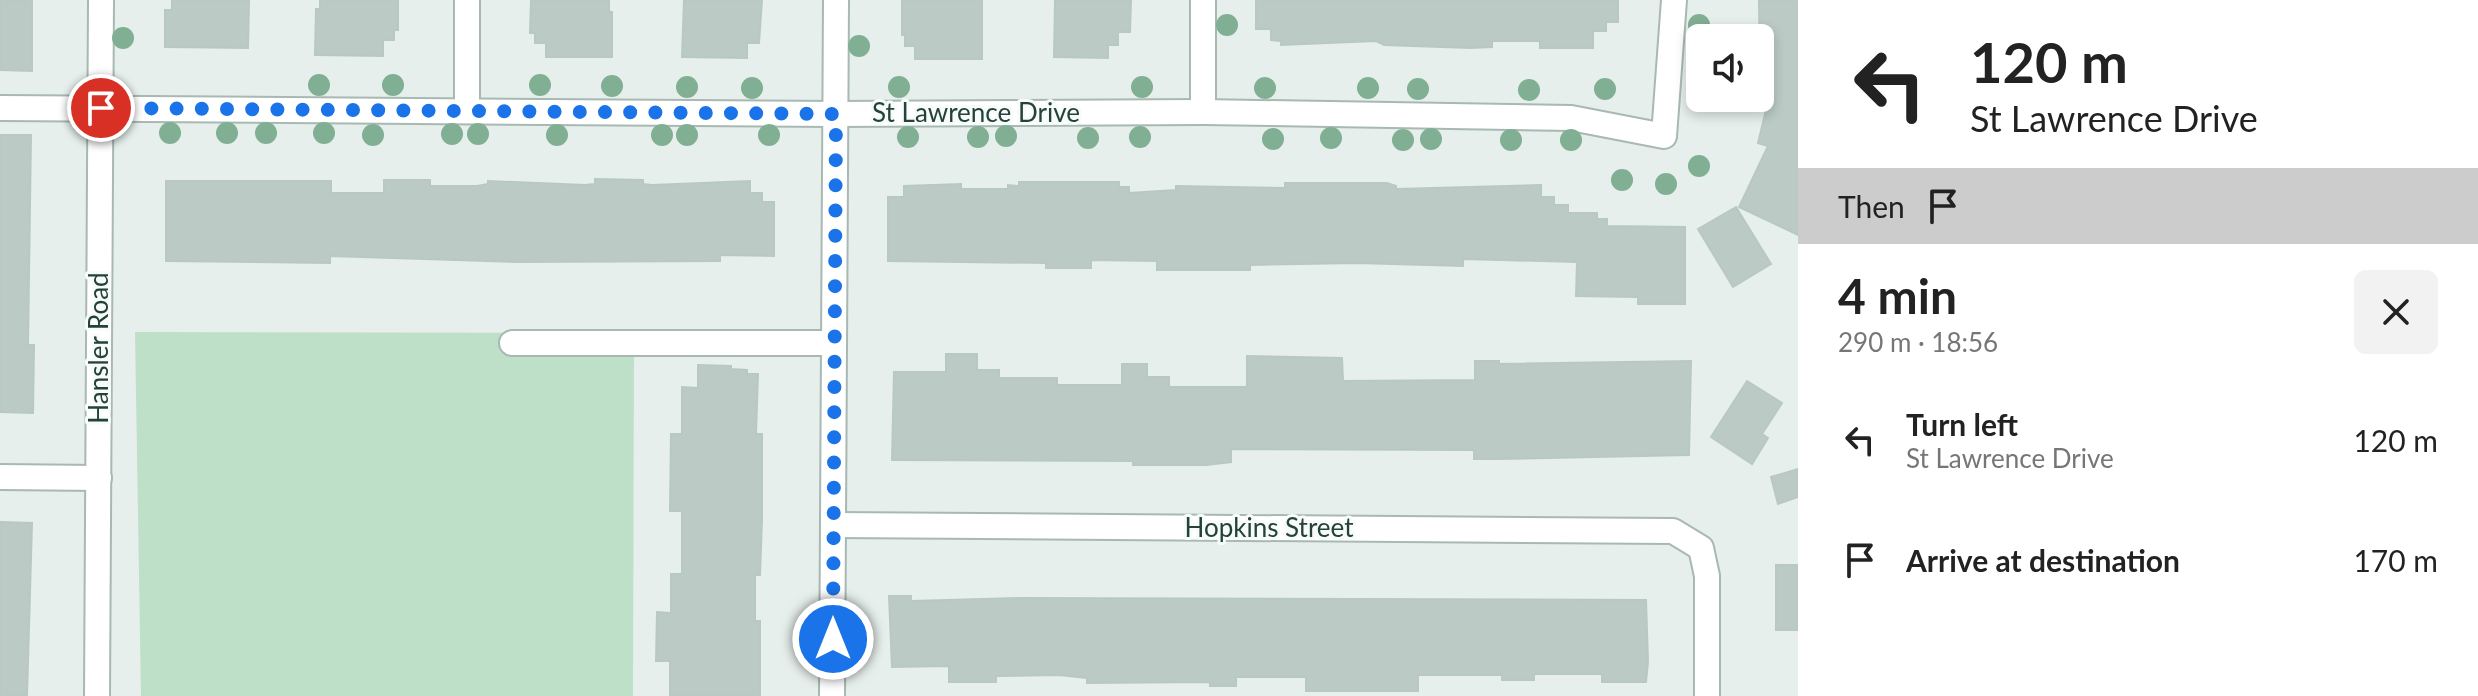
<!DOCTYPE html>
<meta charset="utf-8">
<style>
body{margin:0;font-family:Lato,sans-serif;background:#f2f2f2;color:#222;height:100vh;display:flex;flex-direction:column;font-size:30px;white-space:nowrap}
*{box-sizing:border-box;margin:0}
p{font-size:26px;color:#767676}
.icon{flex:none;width:44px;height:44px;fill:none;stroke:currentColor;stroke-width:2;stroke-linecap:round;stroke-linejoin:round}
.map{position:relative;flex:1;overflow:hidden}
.panel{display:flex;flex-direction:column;background:#fff;width:680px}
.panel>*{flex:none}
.guide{background:#fff;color:#222;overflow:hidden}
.buttons{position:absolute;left:1686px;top:24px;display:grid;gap:16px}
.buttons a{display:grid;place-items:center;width:88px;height:88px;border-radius:12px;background:#fff;box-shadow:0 4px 12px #0003;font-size:40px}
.pin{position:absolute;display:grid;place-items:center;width:68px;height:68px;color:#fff;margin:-34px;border:4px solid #fff;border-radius:50%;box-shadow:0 2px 8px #0007}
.me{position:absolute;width:88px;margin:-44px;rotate:0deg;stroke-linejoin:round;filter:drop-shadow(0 0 6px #0008)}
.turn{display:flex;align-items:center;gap:28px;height:168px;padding:0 40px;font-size:36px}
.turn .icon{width:104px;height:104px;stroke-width:2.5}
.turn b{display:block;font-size:56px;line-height:68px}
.then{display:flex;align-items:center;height:76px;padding:0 40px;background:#0003;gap:16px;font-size:30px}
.round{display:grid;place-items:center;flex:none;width:84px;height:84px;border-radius:12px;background:#f2f2f2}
.overview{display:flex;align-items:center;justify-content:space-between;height:136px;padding:0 40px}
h1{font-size:48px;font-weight:700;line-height:60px}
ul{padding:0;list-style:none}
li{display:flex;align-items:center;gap:24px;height:120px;padding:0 40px}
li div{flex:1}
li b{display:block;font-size:30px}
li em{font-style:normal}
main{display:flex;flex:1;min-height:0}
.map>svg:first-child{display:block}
.green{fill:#bfe0c8}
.building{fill:#bbcac4;stroke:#b8c9c2;stroke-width:2}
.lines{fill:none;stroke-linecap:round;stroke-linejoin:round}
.minor-casing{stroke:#a8b8b2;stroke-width:28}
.minor{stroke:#fff;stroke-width:24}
.tree{fill:#80af93}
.route{stroke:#1a73e8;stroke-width:14;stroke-dasharray:0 25.2}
.labels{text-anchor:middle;stroke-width:6;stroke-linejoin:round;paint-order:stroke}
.street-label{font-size:26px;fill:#24423a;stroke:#f7fbf9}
</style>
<main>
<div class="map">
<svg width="1798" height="696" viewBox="0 0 1798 696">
<rect width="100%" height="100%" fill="#e6efeb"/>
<!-- green -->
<path class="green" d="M135,332l499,1 -1,363h-492z"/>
<!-- building -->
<g class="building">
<path d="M0,0h32v71l-32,-1z"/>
<path d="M172,0h77l-1,48 -83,-1v-37h7z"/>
<path d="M320,0h78v30h-4v10h-11v16l-68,-1 1,-46h4z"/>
<path d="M531,0h78v12h3v45h-66v-14h-11v-10h-5z"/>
<path d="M684,0h78l-3,43h-12v15l-65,-1z"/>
<path d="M902,0h80v59h-67v-13h-10v-11h-3z"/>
<path d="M1055,0h76l-1,32h-12v13h-10v13l-54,-1z"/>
<path d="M1256,0h362v22h-12v9h-13v17h-53v-7h-48v6l-22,1 -86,-3 -8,-4 -95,4v-4l-10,-1v-11h-15z"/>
<path d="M1759,0h39v235l-59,-28 29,-61 -10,-3 14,-58h-12z"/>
<path d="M0,135h31l-3,210h6l-1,68 -33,-1z"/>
<path d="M595,179l48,1v4l9,1 98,-4v12h12v9h12v54l-54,-1v6l-204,1 -186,-6v7l-164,-2v-80h165v12h53v-13h46v6h47l11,-2v-3l97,4 10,-1z"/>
<path d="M1019,182h100v5h10v6l47,-3v-4l109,2v-5h102l9,3v3l145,-4v12h13v8h14v8h29v6h10v7l78,1v77h-47v-7l-62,-1 1,-34 -114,-3v7l-107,-3 -106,2v5h-93v-9l-66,-1v8h-45v-5l-158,-2v-64h16v-11l57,-2v5h47v-4l11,1z"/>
<path d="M1736,207l35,57 -38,23 -35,-58z"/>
<path d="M946,354h31v16h22v8h58v7h65v-21h25v13h22v10h78v-31l95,2 1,23 132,-1v-19h24v3l192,-3 -2,94 -190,4h-25v-9l-243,-1v13l-25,3h-73v-4l-241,-1 2,-88h52z"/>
<path d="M698,365l33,1v3l16,1v4h11l-2,60h6v86l-2,55h-5v46h5v75h-90v-35h-14l1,-49 14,1v-39h11v-63h-12l1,-77h11v-47l16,1z"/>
<path d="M1747,381l35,22 -20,31 6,4 -16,26 -41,-27z"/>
<path d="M1798,469v28l-20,7 -7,-27z"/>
<path d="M0,522l32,1 -5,173h-27z"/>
<rect x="1776" y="565" width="22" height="65"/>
<path d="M889,596h22v5l110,-3 625,2 2,62 -2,20h-44v-8h-68v6h-32v-5h-84v16h-112v-14h-70v9h-26v-4l-123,1v-5l-28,-3 -63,1v6h-47v-16l-57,1z"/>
</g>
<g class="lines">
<!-- minor casing -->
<g class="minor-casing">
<g id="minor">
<path d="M1203,0v112"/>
<path d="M0,108l836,6 367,-2 368,6 93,18 10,-136"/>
<path d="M467,111v-111"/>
<path d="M512,343h322"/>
<path d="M0,477l99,1"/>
<path d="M833,525l840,6 28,17 6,28v120"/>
<path d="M97,696l4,-696"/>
<path d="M832,696l4,-696"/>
</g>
</g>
<!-- minor -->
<use href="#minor" class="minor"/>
</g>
<!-- trees -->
<g class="tree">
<circle cx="1227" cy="25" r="11"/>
<circle cx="1699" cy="25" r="11"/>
<circle cx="123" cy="38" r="11"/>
<circle cx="859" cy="46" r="11"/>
<circle cx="319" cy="85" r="11"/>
<circle cx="393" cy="85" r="11"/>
<circle cx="540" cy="85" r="11"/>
<circle cx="612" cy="86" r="11"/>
<circle cx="687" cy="87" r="11"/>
<circle cx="899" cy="87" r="11"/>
<circle cx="1142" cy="87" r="11"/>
<circle cx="752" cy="88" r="11"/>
<circle cx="1265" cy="88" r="11"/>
<circle cx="1368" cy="88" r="11"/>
<circle cx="1418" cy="89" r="11"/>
<circle cx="1605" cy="89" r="11"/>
<circle cx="1529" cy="90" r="11"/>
<circle cx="170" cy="133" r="11"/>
<circle cx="227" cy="133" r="11"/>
<circle cx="266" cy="133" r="11"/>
<circle cx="324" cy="133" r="11"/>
<circle cx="452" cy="134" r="11"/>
<circle cx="478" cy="134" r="11"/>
<circle cx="373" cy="135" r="11"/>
<circle cx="557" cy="135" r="11"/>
<circle cx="662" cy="135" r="11"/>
<circle cx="687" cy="135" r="11"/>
<circle cx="769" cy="135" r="11"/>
<circle cx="1006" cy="136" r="11"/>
<circle cx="908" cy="137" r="11"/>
<circle cx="978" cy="137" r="11"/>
<circle cx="1140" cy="137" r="11"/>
<circle cx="1088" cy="138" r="11"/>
<circle cx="1331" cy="138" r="11"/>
<circle cx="1273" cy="139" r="11"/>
<circle cx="1431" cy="139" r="11"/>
<circle cx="1403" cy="140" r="11"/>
<circle cx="1511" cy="140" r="11"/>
<circle cx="1571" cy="140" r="11"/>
<circle cx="1699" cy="166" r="11"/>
<circle cx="1622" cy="180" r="11"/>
<circle cx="1666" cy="184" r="11"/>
</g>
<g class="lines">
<!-- route -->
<path class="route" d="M101,108l735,6 -3,525"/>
</g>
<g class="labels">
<!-- street labels -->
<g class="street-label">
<text x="976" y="122">St Lawrence Drive</text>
<text transform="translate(99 348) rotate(-90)" y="9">Hansler Road</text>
<text x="1269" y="537">Hopkins Street</text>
</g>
</g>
</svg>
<div class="buttons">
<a><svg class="icon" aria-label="sound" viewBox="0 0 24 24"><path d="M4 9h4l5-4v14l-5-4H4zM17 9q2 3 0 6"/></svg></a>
</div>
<div class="pin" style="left:101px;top:108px;background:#d93025"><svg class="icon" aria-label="arrive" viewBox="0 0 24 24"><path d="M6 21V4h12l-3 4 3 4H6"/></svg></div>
<svg class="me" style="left:833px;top:639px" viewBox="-20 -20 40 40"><circle r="17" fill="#1a73e8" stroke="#fff" stroke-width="3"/><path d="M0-11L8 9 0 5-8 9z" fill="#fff"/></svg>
</div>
<section class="panel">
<div class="guide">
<div class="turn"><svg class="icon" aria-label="left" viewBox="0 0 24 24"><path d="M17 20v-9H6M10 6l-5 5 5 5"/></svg><div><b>120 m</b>St Lawrence Drive</div></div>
<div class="then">Then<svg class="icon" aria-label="arrive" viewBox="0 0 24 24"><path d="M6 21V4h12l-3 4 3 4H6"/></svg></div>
</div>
<div class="overview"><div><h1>4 min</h1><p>290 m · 18:56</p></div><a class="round"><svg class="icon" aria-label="close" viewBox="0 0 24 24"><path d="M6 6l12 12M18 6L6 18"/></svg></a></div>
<ul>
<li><svg class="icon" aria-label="left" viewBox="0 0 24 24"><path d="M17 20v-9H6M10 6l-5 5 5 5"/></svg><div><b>Turn left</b><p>St Lawrence Drive</p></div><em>120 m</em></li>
<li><svg class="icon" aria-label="arrive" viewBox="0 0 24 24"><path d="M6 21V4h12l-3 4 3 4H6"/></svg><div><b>Arrive at destination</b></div><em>170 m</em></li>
</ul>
</section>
</main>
